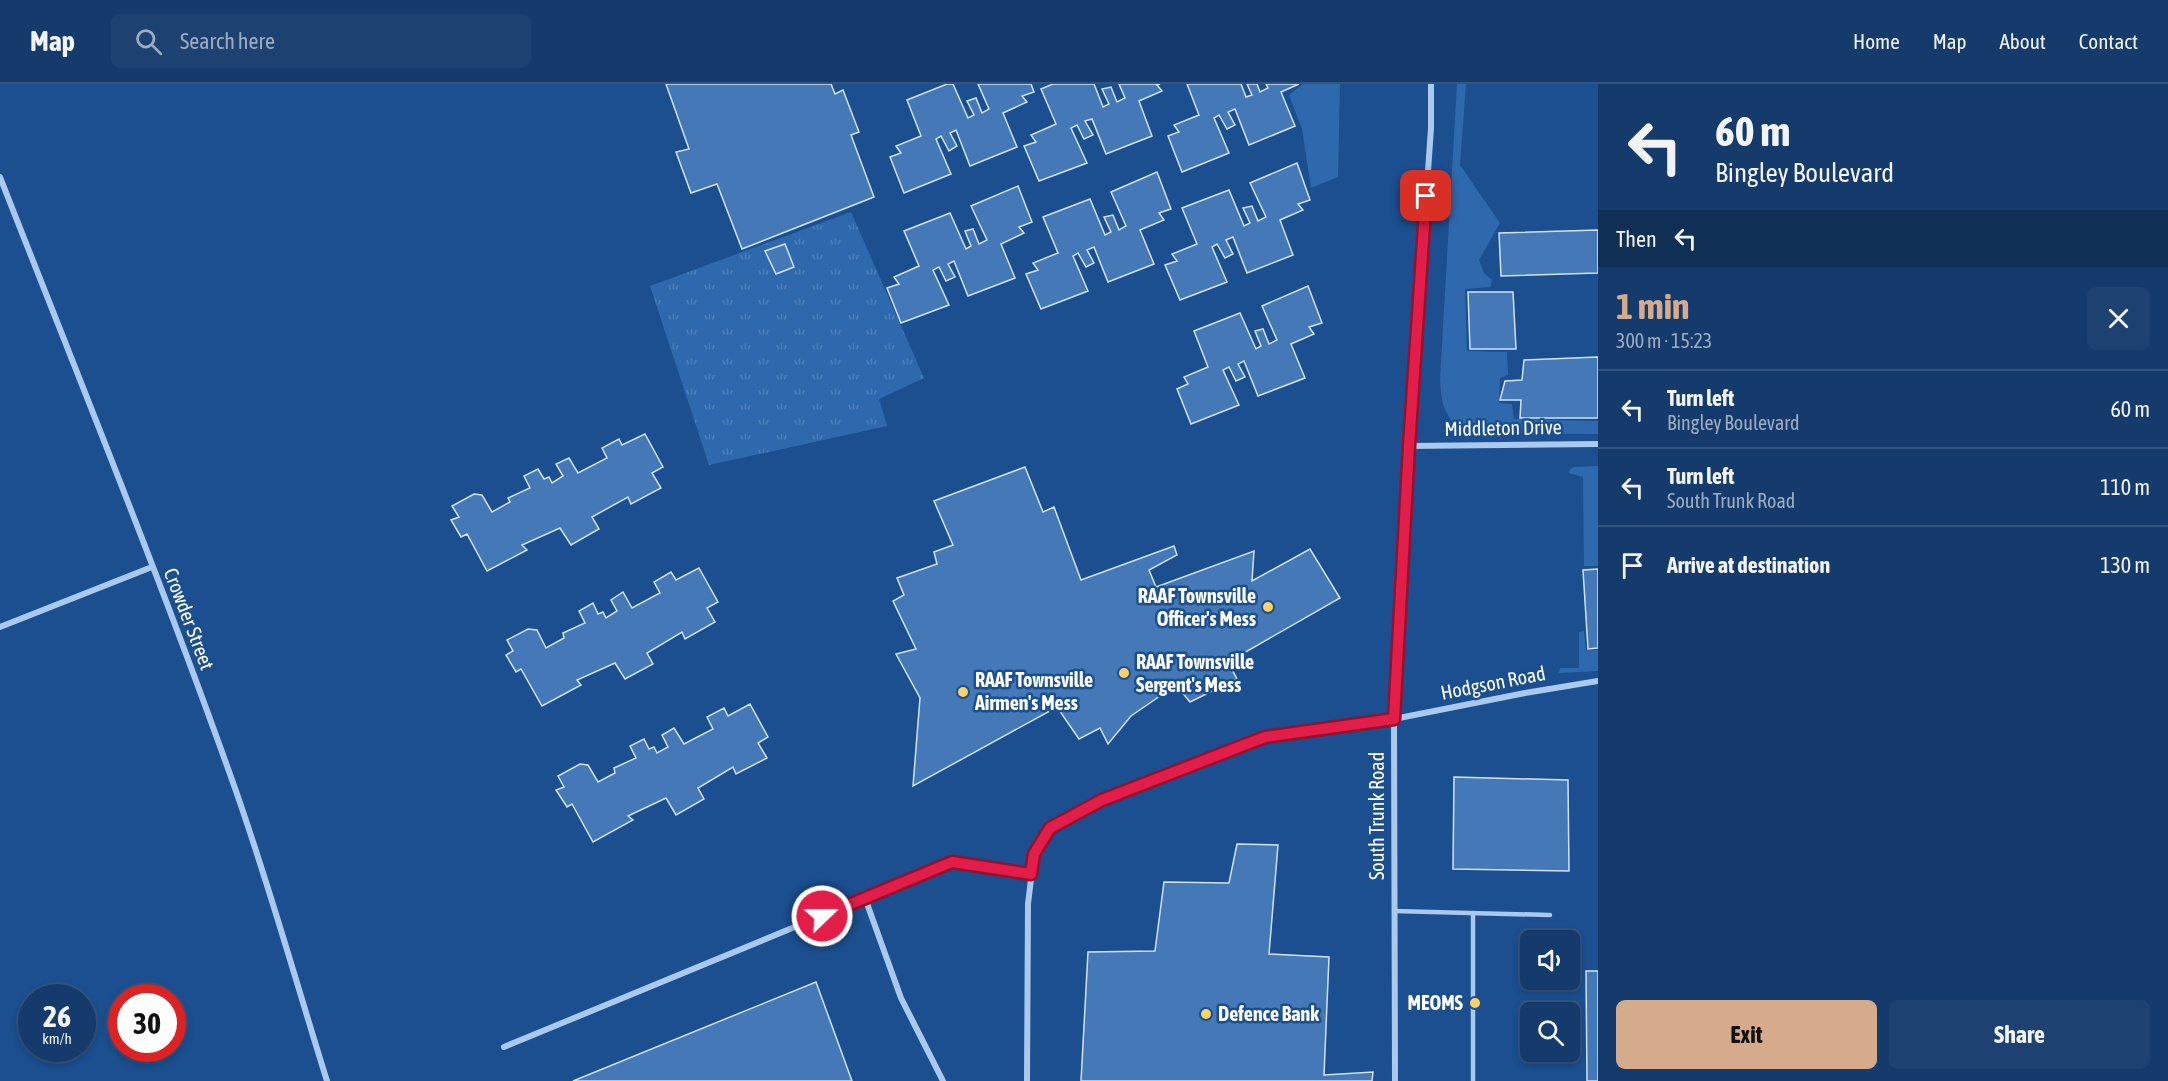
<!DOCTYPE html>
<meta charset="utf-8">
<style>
body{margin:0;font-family:"Asap Condensed",sans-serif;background:#1d4271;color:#f1f3f6;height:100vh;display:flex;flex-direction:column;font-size:22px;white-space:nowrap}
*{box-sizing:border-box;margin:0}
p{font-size:20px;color:#9dadc1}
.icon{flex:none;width:33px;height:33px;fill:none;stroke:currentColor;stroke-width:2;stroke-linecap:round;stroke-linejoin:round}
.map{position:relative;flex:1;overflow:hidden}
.drawer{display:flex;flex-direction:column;background:#143b6b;width:570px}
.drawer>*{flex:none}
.banner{background:#143b6b;color:#f1f3f6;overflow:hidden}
.fabs{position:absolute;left:1520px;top:846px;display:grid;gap:12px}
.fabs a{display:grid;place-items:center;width:60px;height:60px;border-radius:9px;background:#143b6b;box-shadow:0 3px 9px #0003,0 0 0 2px #33557e;font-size:30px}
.speed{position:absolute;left:18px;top:900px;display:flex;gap:12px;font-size:30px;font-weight:700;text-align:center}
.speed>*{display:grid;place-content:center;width:78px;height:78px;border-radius:50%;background:#143b6b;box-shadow:0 3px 9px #0003,0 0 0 2px #33557e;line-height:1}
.speed small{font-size:15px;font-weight:400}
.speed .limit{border:9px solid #d22;background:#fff;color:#111}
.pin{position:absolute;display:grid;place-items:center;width:51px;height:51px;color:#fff;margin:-26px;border-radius:12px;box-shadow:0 3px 9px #0006}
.me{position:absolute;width:66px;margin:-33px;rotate:68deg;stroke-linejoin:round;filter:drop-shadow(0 0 4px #0008)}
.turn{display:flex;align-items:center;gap:21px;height:126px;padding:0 18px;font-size:27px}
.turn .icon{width:78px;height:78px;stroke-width:2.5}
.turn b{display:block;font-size:42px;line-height:51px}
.then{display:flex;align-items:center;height:57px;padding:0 18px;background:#0003;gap:12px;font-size:22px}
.round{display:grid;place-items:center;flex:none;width:63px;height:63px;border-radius:9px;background:#1d4271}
.summary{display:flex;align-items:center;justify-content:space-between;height:102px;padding:0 18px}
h1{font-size:36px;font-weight:700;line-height:45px;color:#d6ab8b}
.cta{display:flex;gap:12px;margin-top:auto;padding:12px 18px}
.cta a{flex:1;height:69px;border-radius:9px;background:#d6ab8b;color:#111;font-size:24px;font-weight:700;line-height:69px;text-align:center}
.cta a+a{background:#1d4271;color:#f1f3f6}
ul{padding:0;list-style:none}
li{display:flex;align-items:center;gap:18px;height:78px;padding:0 18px;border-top:2px solid #33557e}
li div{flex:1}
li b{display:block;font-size:22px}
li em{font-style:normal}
header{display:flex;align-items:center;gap:36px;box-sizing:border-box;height:84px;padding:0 30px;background:#143b6b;border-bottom:2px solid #33557e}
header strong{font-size:28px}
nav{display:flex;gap:33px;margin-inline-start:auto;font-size:21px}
.search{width:420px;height:54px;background:#1d4271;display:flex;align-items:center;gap:15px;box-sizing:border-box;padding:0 21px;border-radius:9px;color:#9dadc1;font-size:22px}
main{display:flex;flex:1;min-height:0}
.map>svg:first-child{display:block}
.grass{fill:#2e69ad}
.park{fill:url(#park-tufts)}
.building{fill:#4478b7;stroke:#cfe3fa;stroke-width:1.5}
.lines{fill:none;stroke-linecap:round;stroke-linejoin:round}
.lane{stroke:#a9c9ee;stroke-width:4.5}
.street{stroke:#a9c9ee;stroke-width:6}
.route-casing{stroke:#92132f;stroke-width:15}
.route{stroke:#e11d48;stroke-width:10}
.poi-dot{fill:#ffd166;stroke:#1b4f8f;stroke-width:2}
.labels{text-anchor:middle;stroke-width:5;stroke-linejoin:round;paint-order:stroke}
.street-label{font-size:20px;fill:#fff;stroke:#1b4f8f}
.poi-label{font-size:20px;font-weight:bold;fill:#fff;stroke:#1b4f8f;text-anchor:start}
</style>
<header>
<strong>Map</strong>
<div class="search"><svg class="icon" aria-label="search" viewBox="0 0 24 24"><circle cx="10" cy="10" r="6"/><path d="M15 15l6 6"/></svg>Search here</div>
<nav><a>Home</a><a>Map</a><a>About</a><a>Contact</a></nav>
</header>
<main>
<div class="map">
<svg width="1598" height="997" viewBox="0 0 1598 997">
<defs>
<pattern id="park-tufts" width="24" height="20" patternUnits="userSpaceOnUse" patternTransform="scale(1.5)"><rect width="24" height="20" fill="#2e69ad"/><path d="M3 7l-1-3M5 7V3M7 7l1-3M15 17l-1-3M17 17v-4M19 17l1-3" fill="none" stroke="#4d80b9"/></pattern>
</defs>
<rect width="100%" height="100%" fill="#1b4f8f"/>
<!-- grass -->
<g class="grass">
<path d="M1303,0h37l-2,93 -27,11 -9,-59 -13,-34z"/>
<path d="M1457,0h9l-6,81 40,58 -21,37 5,13 8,7 -2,7 -25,2 2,62 40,1 1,23 -8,3 -1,25 13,1 2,15 84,2v13l-129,-1c-24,-11 -28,-29 -29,-54z"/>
<path d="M1598,382v100h-14l-1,-89 -14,-4 1,-4 4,-2z"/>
<path d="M1584,547l2,19h12v21l-39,2 1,-5h19v-36z"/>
</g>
<!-- park -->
<path class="park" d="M851,128l73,166 -45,21 8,27 -178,39 -59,-179z"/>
<!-- building -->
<g class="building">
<path d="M666,0h165l4,10 8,-4 16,42 -8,3 23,62 -132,52 -25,-65 -26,9 -15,-41 13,-3z"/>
<path d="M947,0h6l15,34 6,-3 -7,-14 9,-3 6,15 7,-4 -11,-25h53l3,8 -12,4 5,6 -24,11 14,34 -47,19 -14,-36 -6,3 7,13 -8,5 -8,-15 -5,3 15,35 -47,19 -14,-36 11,-4 -5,-7 25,-10 -14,-36z"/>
<path d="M1053,0h41l9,23 6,-3 -7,-15 9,-2 6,15 8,-4 -6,-14h41l-3,1 5,6 -23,10 13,35 -46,18 -14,-35 -7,2 8,14 -9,4 -7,-14 -6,3 16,35 -48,18 -15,-35 12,-4 -5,-7 25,-11 -15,-35z"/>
<path d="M1187,0h54l5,13 6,-2 -5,-11h10l3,8 8,-4 -2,-4h33l-18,8 14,34 -46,19 -14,-36 -7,3 7,13 -8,4 -8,-14 -5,3 15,35 -47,19 -14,-36 11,-4 -5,-7 25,-10z"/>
<path d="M1297,79l13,37 -12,4 5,6 -23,10 13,35 -46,18 -14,-36 -7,3 7,14 -8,4 -8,-14 -5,3 15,35 -47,18 -15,-35 12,-4 -5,-7 25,-10 -15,-36 47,-18 15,36 6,-3 -7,-15 9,-2 6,15 8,-4 -16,-34z"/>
<path d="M1157,88l14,37 -12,4 5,7 -24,10 14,34 -46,18 -14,-35 -7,3 7,13 -8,4 -8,-14 -5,3 15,35 -47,18 -15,-35 12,-4 -5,-7 25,-10 -15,-36 47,-18 15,36 6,-3 -7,-15 9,-2 6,15 7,-4 -15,-34z"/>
<path d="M1018,102l14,36 -13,5 5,6 -23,11 14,34 -47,18 -14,-35 -6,3 7,13 -9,4 -7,-14 -6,3 16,35 -48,18 -14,-35 12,-4 -5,-7 25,-11 -15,-35 46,-18 16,36 5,-3 -6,-15 8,-2 6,15 8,-4 -16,-34z"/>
<path d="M1598,146v43l-97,3 -2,-43z"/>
<path d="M785,160l9,23 -18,7 -11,-23z"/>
<path d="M1308,202l14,37 -13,4 5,7 -23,10 14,34 -47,18 -14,-35 -6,3 7,13 -9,4 -7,-14 -6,3 16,35 -48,19 -14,-35 11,-5 -4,-7 24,-10 -14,-36 46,-18 16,36 5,-3 -6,-15 8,-2 6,15 8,-4 -15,-34z"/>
<path d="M1468,208h45l3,57h-46z"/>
<path d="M1598,273v61h-78l1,-18h-21l5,-19 17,-1 2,-20z"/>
<path d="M645,350l18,33 -11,6 9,15 -30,16 -3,-7 -36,20 7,12 -28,16 -11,-17 -38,17 5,5 -40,21 -20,-37 -6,3 -10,-17 8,-3 -7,-11 22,-12 8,1 10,17 18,-10 -2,-4 22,-10 -6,-12 14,-7 6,10 5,-2 3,6 11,-7 -7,-12 13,-6 9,15 29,-15 -5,-10 17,-9 3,6z"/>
<path d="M1025,383l18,45 11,-5 27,73 93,-34 3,9 -28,15 7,17 98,-36 -2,30 58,-32 30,49 -112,64 9,17 -47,23 -14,-17 -45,31 -23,28 -8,-16 -21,11 -22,-32 -144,79 7,-88 -24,-44 20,-5 -23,-48 11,-6 -7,-17 40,-14 -3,-12 19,-7 -19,-44z"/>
<path d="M699,484l19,34 -11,6 8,14 -30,17 -3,-7 -35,21 6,11 -28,15 -10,-16 -38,17 4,5 -39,21 -21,-37 -5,3 -10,-17 7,-4 -6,-11 21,-11 9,1 9,18 18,-10 -1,-5 22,-10 -6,-12 14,-8 5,11 5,-2 3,6 11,-7 -6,-11 12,-8 9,16 28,-15 -6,-11 17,-10 5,8z"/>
<path d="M1598,485v79l-10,1 -5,-79z"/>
<path d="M750,620l18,33 -10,6 9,15 -31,16 -3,-7 -35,21 6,11 -28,16 -10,-17 -38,18 5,4 -40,22 -21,-38 -5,3 -11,-17 8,-3 -6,-11 22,-12 8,1 10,17 17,-9 -1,-5 22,-10 -6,-12 14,-7 5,10 5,-2 3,6 11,-6 -6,-12 12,-7 10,16 29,-15 -6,-12 17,-9 4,8z"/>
<path d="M1454,693l114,3 1,91 -116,-2z"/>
<path d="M1237,760l41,1 -9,109 60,3 -5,118 49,-3 -1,9h-291l7,-129 67,-1 9,-69 65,1z"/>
<path d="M1586,887h12v110h-11z"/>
<path d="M816,898l36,99h-279z"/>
</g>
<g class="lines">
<!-- lane -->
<g class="lane">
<path d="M1394,827l156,4"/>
<path d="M1473,997v-168"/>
</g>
<!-- street -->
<g class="street">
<path d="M0,93c78,199 159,398 231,600 36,100 64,202 96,304"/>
<path d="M1409,362l189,-2"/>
<path d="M0,543l152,-60"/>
<path d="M865,814l36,100 42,83"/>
<path d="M504,963l448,-185 79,12"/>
<path d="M1027,997l1,-177 6,-50 16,-26 52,-28 163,-63 129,-18 131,-26 73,-12"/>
<path d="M1395,997l-1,-362 15,-273 22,-318v-44"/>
</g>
</g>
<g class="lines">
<!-- route casing -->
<g class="route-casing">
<path id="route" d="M822,832l130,-54 79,12 3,-20 16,-26 52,-28 163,-63 129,-18 15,-273 17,-250"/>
</g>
<!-- route -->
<use href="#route" class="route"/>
</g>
<!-- markers -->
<g class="poi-dot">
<circle cx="1268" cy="523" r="6"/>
<circle cx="1124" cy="589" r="6"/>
<circle cx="963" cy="608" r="6"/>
<circle cx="1475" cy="919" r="6"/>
<circle cx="1206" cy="930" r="6"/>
</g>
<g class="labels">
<!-- street labels -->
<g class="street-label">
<text transform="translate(1503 344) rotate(-1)" y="7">Middleton Drive</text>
<text transform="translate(189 535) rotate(69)" y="7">Crowder Street</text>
<text transform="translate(1493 599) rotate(-11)" y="7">Hodgson Road</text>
<text transform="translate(1377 732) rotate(-90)" y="7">South Trunk Road</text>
</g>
<!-- poi labels -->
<g class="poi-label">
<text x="1256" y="519" text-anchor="end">RAAF Townsville<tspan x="1256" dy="23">Officer's Mess</tspan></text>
<text x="1136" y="585">RAAF Townsville<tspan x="1136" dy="23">Sergent's Mess</tspan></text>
<text x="975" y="603">RAAF Townsville<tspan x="975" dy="23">Airmen's Mess</tspan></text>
<text x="1463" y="926" text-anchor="end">MEOMS</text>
<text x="1218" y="937">Defence Bank</text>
</g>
</g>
</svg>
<div class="fabs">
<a><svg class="icon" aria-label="sound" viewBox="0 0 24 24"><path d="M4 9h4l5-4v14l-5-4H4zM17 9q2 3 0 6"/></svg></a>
<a><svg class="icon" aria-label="search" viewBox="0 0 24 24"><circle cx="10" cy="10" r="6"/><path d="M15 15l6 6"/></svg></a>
</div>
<div class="speed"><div>26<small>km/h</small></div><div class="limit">30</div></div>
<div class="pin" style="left:1426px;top:112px;background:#d93025"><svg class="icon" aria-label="arrive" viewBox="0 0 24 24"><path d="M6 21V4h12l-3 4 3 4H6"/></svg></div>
<svg class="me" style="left:822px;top:832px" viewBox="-20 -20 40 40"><circle r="17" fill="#e11d48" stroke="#fff" stroke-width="3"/><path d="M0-11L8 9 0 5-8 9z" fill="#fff"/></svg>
</div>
<section class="drawer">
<div class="banner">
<div class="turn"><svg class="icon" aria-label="left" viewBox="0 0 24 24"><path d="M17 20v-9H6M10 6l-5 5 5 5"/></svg><div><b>60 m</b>Bingley Boulevard</div></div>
<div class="then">Then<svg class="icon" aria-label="left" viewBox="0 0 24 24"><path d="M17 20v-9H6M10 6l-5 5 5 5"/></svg></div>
</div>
<div class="summary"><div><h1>1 min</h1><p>300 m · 15:23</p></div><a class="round"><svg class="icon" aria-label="close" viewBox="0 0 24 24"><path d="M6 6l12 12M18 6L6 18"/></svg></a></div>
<ul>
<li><svg class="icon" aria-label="left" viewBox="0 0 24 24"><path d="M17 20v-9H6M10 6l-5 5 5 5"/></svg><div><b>Turn left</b><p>Bingley Boulevard</p></div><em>60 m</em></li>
<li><svg class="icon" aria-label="left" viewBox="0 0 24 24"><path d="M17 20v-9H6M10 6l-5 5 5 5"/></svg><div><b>Turn left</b><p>South Trunk Road</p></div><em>110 m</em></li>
<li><svg class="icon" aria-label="arrive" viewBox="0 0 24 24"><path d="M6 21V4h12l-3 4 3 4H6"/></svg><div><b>Arrive at destination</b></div><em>130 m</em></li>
</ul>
<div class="cta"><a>Exit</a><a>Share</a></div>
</section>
</main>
